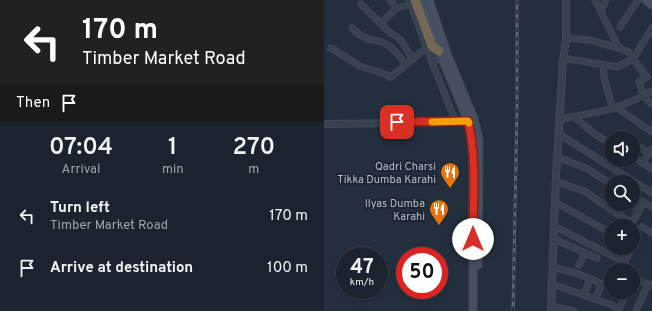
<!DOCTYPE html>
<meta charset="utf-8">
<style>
body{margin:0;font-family:Overpass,sans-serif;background:#282f3a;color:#f1f3f6;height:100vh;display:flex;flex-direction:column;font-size:15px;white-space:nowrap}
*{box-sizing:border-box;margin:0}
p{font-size:13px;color:#a0a4aa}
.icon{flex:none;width:22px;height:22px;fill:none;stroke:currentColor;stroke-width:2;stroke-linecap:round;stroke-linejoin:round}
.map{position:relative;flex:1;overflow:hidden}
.panel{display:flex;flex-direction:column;background:#1b232e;width:324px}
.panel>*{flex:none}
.top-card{background:#202124;color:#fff;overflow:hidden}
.buttons{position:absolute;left:280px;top:131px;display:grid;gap:8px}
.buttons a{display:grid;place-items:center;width:36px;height:36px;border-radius:50%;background:#1b232e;box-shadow:0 2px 6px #0003,0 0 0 1px #39404a;font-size:20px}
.speed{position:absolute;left:12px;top:247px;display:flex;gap:8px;font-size:20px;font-weight:700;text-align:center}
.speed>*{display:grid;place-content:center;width:52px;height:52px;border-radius:50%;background:#1b232e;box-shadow:0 2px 6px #0003,0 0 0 1px #39404a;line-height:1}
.speed small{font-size:10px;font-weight:400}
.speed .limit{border:6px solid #d22;background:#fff;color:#111}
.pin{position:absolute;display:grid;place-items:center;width:34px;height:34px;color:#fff;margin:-17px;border-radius:8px;box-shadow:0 2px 6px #0006}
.me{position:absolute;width:44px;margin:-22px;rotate:0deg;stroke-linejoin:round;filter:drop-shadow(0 0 3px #0008)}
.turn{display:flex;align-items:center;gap:14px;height:84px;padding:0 16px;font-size:18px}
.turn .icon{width:52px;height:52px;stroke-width:2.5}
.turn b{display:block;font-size:28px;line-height:34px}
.then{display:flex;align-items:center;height:38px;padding:0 16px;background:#0003;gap:8px;font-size:15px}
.eta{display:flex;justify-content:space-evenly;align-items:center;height:68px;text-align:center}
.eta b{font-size:24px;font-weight:600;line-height:28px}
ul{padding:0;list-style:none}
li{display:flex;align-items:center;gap:12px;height:52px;padding:0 16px}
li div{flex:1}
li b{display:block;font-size:15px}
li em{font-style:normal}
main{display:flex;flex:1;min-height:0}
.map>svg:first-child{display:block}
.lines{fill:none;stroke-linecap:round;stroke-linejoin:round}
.minor-casing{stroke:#414a57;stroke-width:7}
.tertiary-casing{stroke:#414a57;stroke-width:8}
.secondary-casing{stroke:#414a57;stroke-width:9}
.motorway-casing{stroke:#434c59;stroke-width:11}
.minor{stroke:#38414e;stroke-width:5}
.tertiary{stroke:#38414e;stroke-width:6}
.secondary{stroke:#465061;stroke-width:7}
.motorway{stroke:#746855;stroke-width:9}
.rail-casing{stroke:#5a6575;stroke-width:3}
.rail{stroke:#1d2633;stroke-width:1.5;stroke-dasharray:4.5;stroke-linecap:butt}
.route-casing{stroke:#8d1f18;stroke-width:10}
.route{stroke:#d93025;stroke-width:7}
.slow{stroke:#f59e0b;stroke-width:7}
.labels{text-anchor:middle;stroke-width:4;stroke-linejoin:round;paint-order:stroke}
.poi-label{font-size:11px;fill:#b4bcc9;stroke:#1d2633;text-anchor:end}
</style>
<main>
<section class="panel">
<div class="top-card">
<div class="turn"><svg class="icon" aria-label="left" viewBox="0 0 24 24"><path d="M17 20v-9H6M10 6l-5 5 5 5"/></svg><div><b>170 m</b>Timber Market Road</div></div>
<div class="then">Then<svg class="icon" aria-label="arrive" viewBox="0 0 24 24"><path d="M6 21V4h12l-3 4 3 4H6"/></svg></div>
</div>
<div class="eta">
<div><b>07:04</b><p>Arrival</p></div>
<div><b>1</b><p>min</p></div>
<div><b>270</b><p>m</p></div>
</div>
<ul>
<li><svg class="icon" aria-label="left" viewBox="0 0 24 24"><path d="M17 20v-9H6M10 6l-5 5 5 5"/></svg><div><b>Turn left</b><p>Timber Market Road</p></div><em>170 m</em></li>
<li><svg class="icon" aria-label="arrive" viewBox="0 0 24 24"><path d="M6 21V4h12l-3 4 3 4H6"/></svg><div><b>Arrive at destination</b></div><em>100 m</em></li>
</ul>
</section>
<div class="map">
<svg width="328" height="311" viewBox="0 0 328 311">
<rect width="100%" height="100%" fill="#242f3e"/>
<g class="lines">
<!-- minor casing -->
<g class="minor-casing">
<g id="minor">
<path d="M66,0l7,8"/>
<path d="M85,0l23,62 12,-5"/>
<path d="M271,0l24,48 10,4 4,7 14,18 -8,5c3,8 5,17 13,22"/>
<path d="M37,4l26,26 14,10 11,18"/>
<path d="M277,12l5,-12"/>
<path d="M57,23l16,-15 13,-4"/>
<path d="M296,27l18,-27"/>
<path d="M28,28l8,7 8,4 14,3 10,6 14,16"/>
<path d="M242,38l23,2 30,8"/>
<path d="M7,48l29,18 25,8 6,3 35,-29"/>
<path d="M239,58l54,9 16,-8 19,-31"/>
<path d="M108,62l24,60"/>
<path d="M279,65l1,13 9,31"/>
<path d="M292,107l36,25"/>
<path d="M250,117l21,17 16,10"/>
<path d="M236,119c34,-6 61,-10 92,-28"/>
<path d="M235,134l93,59"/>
<path d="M296,134l5,4"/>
<path d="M309,143l16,10"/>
<path d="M233,157l29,11 25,16"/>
<path d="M309,157l19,12"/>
<path d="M318,163l10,-14"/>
<path d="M231,181l29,10 47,32"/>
<path d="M285,191l2,1"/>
<path d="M309,196l19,11"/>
<path d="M231,202l56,31"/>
<path d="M305,204l10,7"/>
<path d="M230,226l70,36 8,-14"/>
<path d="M306,226l14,-24"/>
<path d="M318,227l10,6"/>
<path d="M230,239l43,19"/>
<path d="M289,256l4,-8"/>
<path d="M255,265l6,-12"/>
<path d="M229,267l26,7 32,14"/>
<path d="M295,270l5,-8"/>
<path d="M228,284l32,11 6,-16"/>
<path d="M309,284l3,-5 16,7"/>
<path d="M260,295l28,10 7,4"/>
<path d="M271,299l7,-15"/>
<path d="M227,306l23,5"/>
<path d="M294,311l9,-19"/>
<path d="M312,311l12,-27"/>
</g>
</g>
<!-- tertiary casing -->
<g class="tertiary-casing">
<g id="tertiary">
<path d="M0,124l139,-2 9,-2"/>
<path d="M227,311l5,-135 7,-114 3,-24v-38"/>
</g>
</g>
<!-- secondary casing -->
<g class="secondary-casing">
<g id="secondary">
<path d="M97,0l18,51 29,70 4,15 1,17v158"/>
<path d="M105,0l19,56 26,63 5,20 -1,126"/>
<path d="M322,0l6,5"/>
</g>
</g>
<!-- motorway casing -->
<g class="motorway-casing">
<path id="motorway" d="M91,0l17,46 7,5"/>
</g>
<!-- minor -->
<use href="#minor" class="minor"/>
<!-- tertiary -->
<use href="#tertiary" class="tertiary"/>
<!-- secondary -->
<use href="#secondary" class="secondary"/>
<!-- motorway -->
<use href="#motorway" class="motorway"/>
<!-- rail casing -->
<g class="rail-casing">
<path id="rail" d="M189,311l4,-203v-108"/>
</g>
<!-- rail -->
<use href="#rail" class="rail"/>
</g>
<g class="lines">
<!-- route casing -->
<g class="route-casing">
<path id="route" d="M73,122l71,-1c9,38 5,79 5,118"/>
</g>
<!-- route -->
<use href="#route" class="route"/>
<!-- slow -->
<path class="slow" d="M108,122l36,-1 1,2"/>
</g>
<!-- icons -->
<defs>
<g id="restaurant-pin" transform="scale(1)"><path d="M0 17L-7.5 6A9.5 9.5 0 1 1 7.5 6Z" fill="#e8710a" stroke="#1d2633"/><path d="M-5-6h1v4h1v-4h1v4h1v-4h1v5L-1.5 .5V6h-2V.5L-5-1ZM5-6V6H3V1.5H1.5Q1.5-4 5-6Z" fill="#fff"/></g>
</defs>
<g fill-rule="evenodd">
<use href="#restaurant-pin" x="126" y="172"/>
<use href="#restaurant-pin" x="115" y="209"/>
</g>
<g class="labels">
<!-- poi labels -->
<g class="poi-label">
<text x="112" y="170">Qadri Charsi<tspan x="112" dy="13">Tikka Dumba Karahi</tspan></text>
<text x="101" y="207">Ilyas Dumba<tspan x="101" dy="13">Karahi</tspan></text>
</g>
</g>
</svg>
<div class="buttons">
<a><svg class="icon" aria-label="sound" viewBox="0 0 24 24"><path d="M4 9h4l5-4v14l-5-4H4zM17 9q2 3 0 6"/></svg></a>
<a><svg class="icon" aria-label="search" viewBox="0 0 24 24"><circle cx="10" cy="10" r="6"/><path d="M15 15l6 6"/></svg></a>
<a>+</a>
<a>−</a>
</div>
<div class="speed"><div>47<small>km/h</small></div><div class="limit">50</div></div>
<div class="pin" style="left:73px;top:122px;background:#d93025"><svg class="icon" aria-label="arrive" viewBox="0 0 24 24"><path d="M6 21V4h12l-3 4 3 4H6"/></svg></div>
<svg class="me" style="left:149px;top:239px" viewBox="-20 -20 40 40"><circle r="19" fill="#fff"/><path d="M0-13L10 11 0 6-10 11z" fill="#d93025"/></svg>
</div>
</main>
